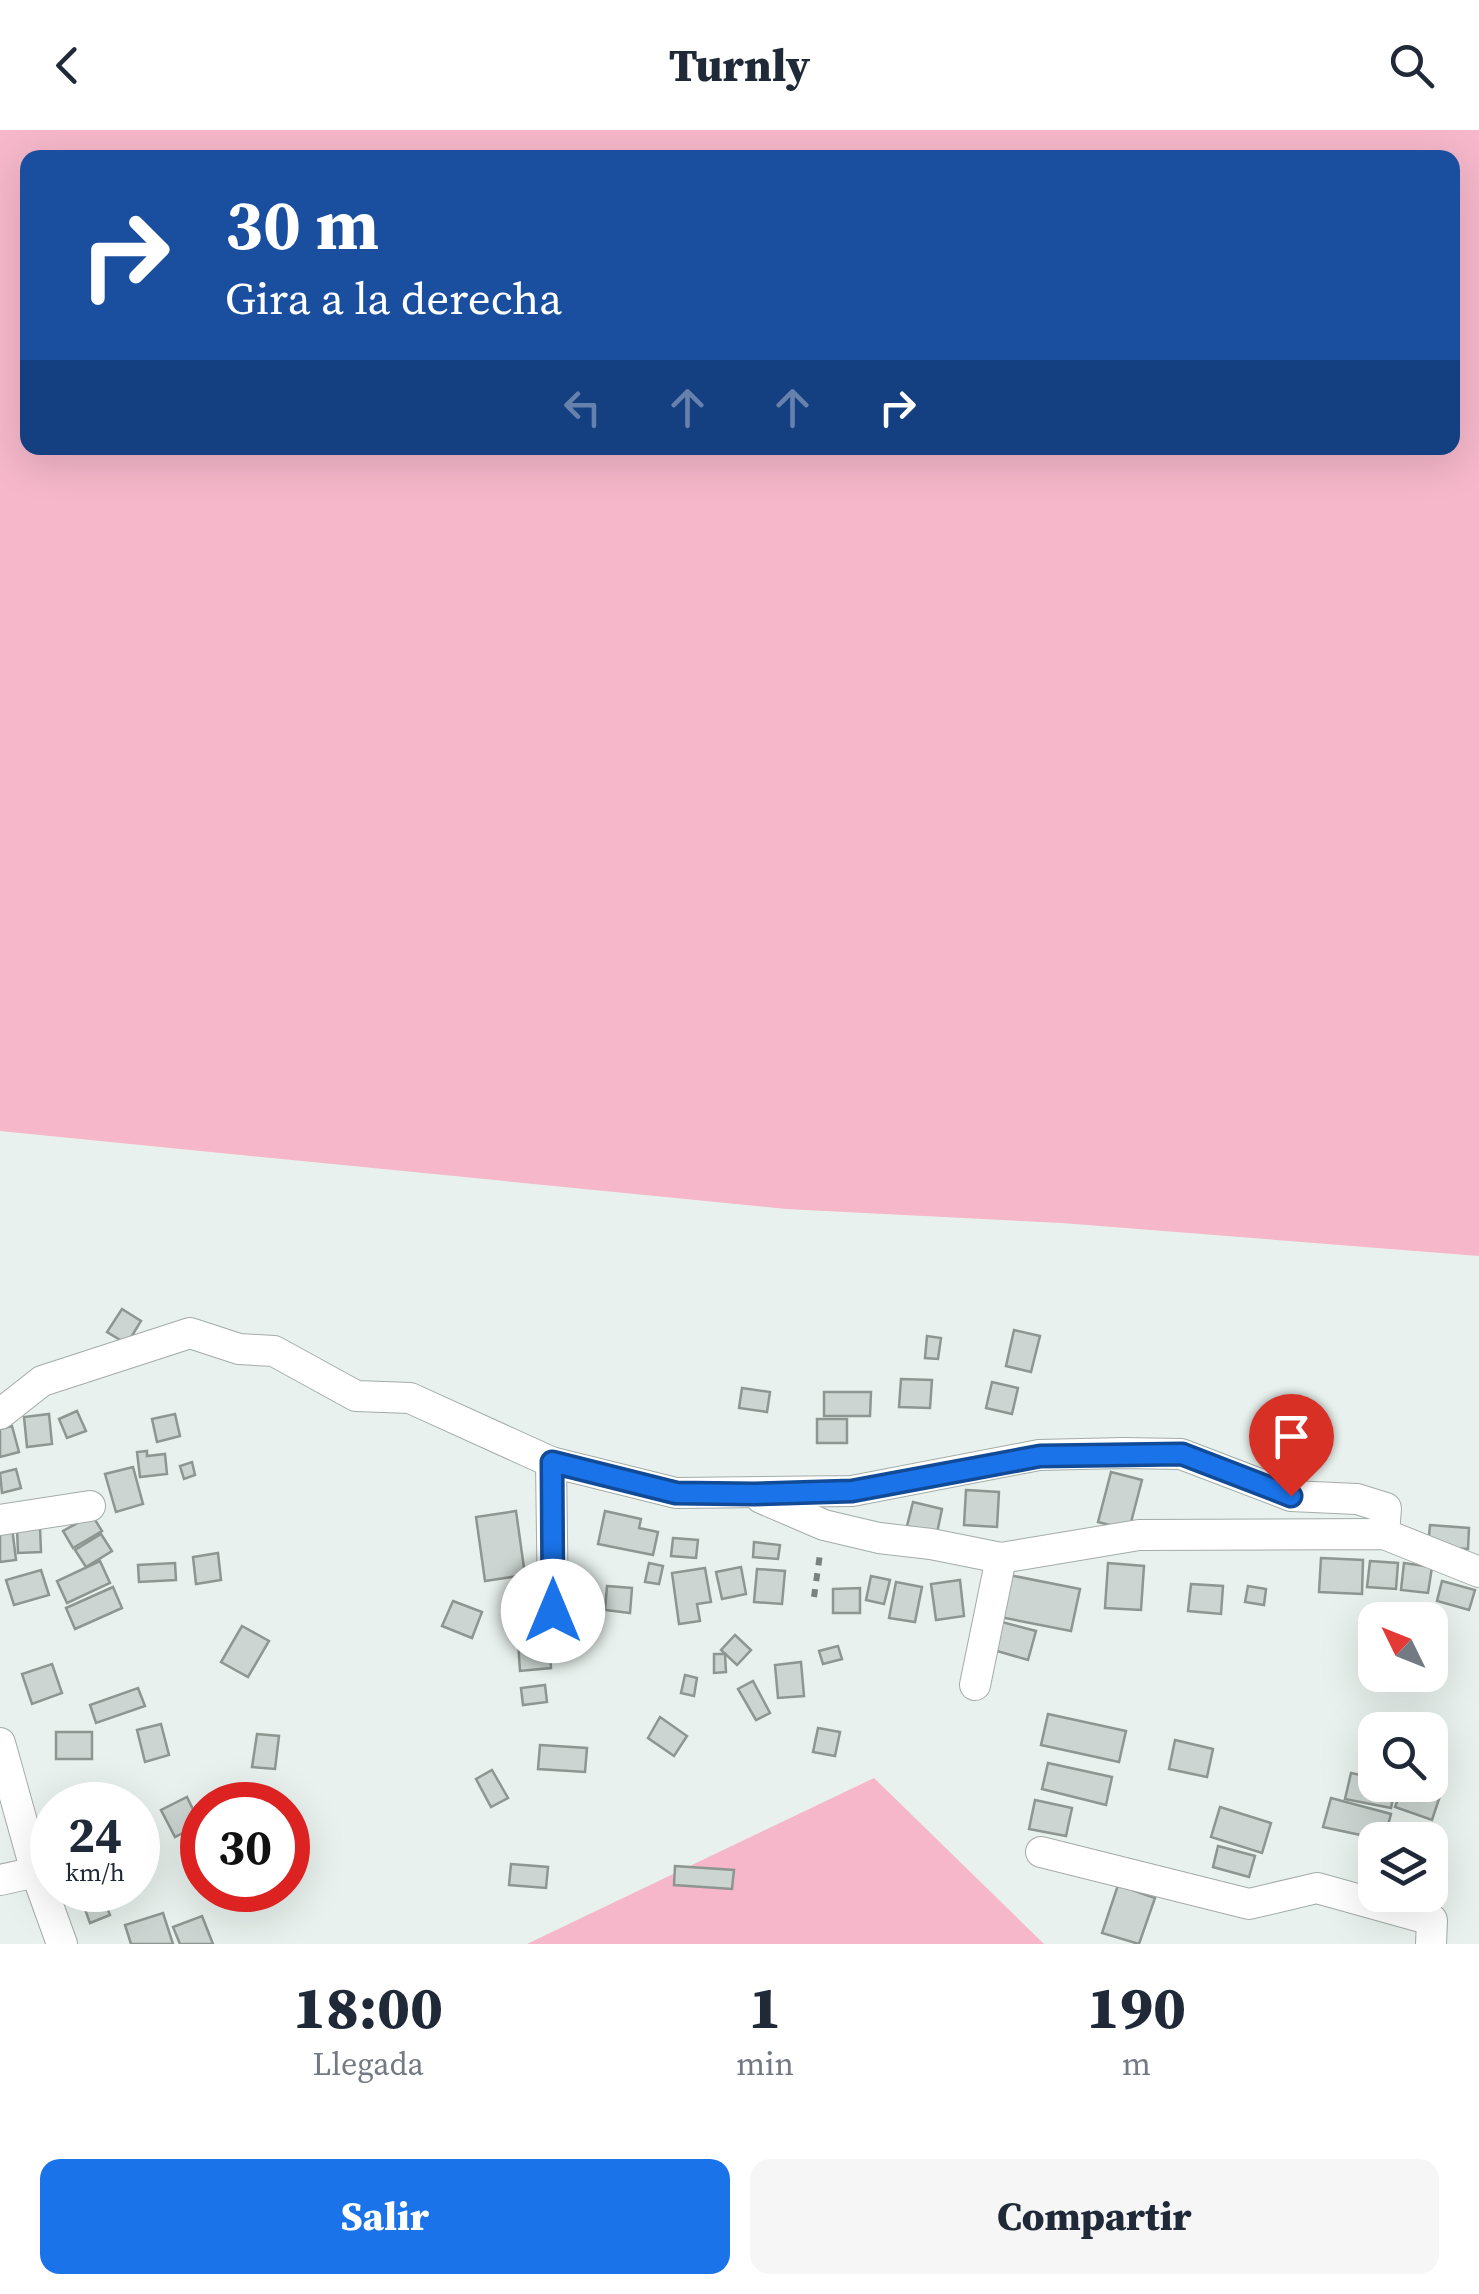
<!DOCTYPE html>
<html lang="es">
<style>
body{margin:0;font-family:"Source Serif 4",serif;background:#f6f6f7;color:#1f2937;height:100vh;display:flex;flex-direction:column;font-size:38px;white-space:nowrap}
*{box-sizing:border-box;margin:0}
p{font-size:32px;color:#747a83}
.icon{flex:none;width:55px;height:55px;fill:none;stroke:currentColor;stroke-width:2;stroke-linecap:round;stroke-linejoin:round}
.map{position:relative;height:1814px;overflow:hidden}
.sheet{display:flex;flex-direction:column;background:#fff;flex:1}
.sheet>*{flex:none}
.guide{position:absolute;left:20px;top:20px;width:1440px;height:305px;border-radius:20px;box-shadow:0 10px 40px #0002;background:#1a4fa0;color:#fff;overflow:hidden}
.needle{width:65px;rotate:313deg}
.tools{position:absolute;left:1358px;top:1472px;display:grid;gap:20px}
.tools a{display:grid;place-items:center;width:90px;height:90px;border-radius:20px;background:#fff;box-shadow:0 10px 40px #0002;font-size:50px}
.speed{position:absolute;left:30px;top:1652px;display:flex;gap:20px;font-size:50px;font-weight:700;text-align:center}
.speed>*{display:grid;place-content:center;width:130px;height:130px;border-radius:50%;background:#fff;box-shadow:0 10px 40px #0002;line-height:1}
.speed small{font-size:25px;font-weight:400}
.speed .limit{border:15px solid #d22;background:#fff;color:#111}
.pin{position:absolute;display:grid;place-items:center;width:85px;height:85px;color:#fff;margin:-102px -42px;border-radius:50% 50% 50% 0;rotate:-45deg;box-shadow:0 0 10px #0007}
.pin .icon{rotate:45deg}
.me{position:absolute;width:110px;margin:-55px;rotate:0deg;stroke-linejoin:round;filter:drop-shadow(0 0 8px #0008)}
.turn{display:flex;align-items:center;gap:35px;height:210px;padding:0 40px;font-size:45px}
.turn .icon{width:130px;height:130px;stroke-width:2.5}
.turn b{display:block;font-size:70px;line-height:85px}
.lanes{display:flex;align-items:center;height:95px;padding:0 40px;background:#0003;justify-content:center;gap:50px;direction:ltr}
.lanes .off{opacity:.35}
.eta{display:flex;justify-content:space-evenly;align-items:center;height:170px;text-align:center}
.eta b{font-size:60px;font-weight:800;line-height:70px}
.cta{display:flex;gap:20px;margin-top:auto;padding:20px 40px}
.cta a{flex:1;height:115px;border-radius:20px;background:#1a73e8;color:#fff;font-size:40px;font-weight:800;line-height:115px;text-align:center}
.cta a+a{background:#f6f6f7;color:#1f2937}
header{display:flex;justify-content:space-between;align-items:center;height:130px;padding:0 40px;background:#fff;font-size:45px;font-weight:800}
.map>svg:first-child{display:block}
.green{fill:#f5b7c9;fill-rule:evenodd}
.building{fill:#ccd5d1;stroke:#8e9692;stroke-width:2.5}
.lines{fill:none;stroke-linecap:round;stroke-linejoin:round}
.minor-casing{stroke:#a3aca7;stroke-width:32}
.path{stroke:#7b817e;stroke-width:6;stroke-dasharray:8 8;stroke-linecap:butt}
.minor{stroke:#fff;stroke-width:30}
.route-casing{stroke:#114b97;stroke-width:25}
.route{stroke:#1a73e8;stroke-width:18}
</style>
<header><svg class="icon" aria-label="back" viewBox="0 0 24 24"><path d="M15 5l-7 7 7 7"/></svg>Turnly<svg class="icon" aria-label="search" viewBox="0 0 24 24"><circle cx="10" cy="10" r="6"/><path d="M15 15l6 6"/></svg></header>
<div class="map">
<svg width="1479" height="1814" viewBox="0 0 1479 1814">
<rect width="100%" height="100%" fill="#e8f1ed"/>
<!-- green -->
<g class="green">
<path d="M0,0h1479v1126l-417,-33 -276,-14 -786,-78zM28,28h1424v290h-1424z"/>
<path d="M874,1648l170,166h-517z"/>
</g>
<!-- building -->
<g class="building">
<path d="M122,1179l19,12 -14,23 -20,-12z"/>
<path d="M1014,1200l26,6 -9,36 -25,-6z"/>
<path d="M927,1206l14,2 -3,21 -13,-1z"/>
<path d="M901,1249l31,1 -2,28 -31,-1z"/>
<path d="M992,1252l26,6 -6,26 -26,-6z"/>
<path d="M742,1258l28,4 -3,20 -28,-4z"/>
<path d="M824,1262h47l-1,24h-46z"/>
<path d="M77,1281l9,20 -19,7 -8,-19z"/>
<path d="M49,1284l3,30 -25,3 -3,-30z"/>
<path d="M175,1284l5,22 -23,6 -5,-23z"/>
<rect x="817" y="1289" width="30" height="24"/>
<path d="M12,1296l7,26 -19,5v-28z"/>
<path d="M147,1321v5l18,-2 2,20 -27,3 -3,-25z"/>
<path d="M192,1332l3,13 -11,4 -4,-13z"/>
<path d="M133,1337l10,37 -27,8 -11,-38z"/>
<path d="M16,1339l5,19 -19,5 -2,-20z"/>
<path d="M1111,1342l31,8 -13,50 -31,-8z"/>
<path d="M966,1360l33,2 -2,35 -33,-2z"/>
<path d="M913,1372l29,7 -5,24 -30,-7z"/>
<path d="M516,1381l9,64 -40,6 -9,-64z"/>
<path d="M605,1381l36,8 -2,9 19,4 -5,23 -55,-11z"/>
<path d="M92,1385l10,16 -29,17 -10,-17z"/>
<path d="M1430,1395l39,3 -1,21 -40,-3z"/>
<path d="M12,1397l4,33 -16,2v-33z"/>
<path d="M40,1397l1,25 -23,1 -1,-25z"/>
<path d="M101,1404l11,17 -26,16 -11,-17z"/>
<path d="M673,1408l25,2 -2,18 -25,-2z"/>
<path d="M754,1412l26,3 -2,14 -25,-2z"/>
<path d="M218,1423l3,27 -25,4 -3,-27z"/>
<path d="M1321,1428l42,2 -1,34 -43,-2z"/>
<path d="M100,1431l10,22 -43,20 -10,-22z"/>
<path d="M1370,1431l28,2 -2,26 -29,-2z"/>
<path d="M175,1433l1,17 -37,2 -1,-17z"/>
<path d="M649,1433l14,3 -4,18 -14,-2z"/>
<path d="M1108,1433l36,3 -3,44 -36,-2z"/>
<path d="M1404,1433l28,4 -4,26 -27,-3z"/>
<path d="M741,1437l5,27 -24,5 -6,-27z"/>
<path d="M705,1438l6,34 -14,2 3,17 -21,3 -7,-51z"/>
<path d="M757,1439l28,2 -3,33 -28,-2z"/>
<path d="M41,1440l8,25 -35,10 -8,-25z"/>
<path d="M1009,1445l71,14 -9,42 -71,-14z"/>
<path d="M871,1446l19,4 -6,24 -18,-4z"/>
<path d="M960,1450l4,36 -28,4 -5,-36z"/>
<path d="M1442,1451l33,9 -6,20 -32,-9z"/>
<path d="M896,1452l26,5 -7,35 -26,-4z"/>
<path d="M1191,1454l32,2 -2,28 -33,-3z"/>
<path d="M607,1456l25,2 -2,25 -25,-3z"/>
<path d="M1248,1456l18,3 -2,16 -19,-3z"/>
<path d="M113,1457l9,21 -47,21 -9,-21z"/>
<path d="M860,1458v25h-27v-24z"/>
<path d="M453,1471l29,11 -10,26 -30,-12z"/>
<path d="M998,1491l38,10 -8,29 -38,-11z"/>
<path d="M242,1496l27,15 -21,36 -27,-15z"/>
<path d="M735,1505l16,15 -14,15 -16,-15z"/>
<path d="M549,1509l2,29 -31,3 -2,-30z"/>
<path d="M838,1516l4,13 -19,5 -4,-13z"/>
<path d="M714,1524h11l1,18 -12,1z"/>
<path d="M801,1532l3,34 -26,2 -3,-33z"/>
<path d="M52,1534l10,29 -30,11 -10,-30z"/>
<path d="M685,1545l12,3 -3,18 -13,-3z"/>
<path d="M753,1551l17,32 -14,7 -18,-31z"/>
<path d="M545,1555l2,17 -24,3 -2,-17z"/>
<path d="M138,1558l7,18 -49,17 -6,-18z"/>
<path d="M1048,1584l78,17 -7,31 -78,-17z"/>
<path d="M660,1587l27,19 -13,20 -26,-18z"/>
<path d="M161,1594l8,31 -24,7 -8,-32z"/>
<path d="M818,1598l22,4 -5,24 -22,-4z"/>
<rect x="56" y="1602" width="36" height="27"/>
<path d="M257,1604l22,2 -4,33 -23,-2z"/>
<path d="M1175,1610l38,9 -6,28 -38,-8z"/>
<path d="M540,1615l47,3 -2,24 -47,-3z"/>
<path d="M1048,1633l64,14 -6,28 -64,-16z"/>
<path d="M492,1640l16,28 -17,9 -15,-28z"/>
<path d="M1351,1643l24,5v7h21l-5,23 -46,-9z"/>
<path d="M1430,1653l13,4 -11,33 -37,-13 8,-22z"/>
<path d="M187,1667l13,27 -25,13 -14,-27z"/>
<path d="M1331,1668l60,16 -7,26 -61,-13z"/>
<path d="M1035,1670l37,8 -6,28 -37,-7z"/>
<path d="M1220,1677l51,16 -9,30 -51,-16z"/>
<path d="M1218,1716l37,10 -6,21 -36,-10z"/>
<path d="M511,1734l37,3 -2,21 -37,-3z"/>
<path d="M675,1736l59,4 -2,19 -58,-4z"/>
<path d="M1118,1755l37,13 -16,46 -37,-11z"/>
<path d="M78,1760h22l10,25 -20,8z"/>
<path d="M163,1783l10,31h-42l-6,-19z"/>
<path d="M202,1786l11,28h-33l-7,-17z"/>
</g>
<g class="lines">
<!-- minor casing -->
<g class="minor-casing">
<g id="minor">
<path d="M0,1284l42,-33 148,-48 49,16 35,2 82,45 54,2 141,64 125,31 176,-2 187,-36 85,-2 57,1 110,42 66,3 29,9 -2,26"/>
<path d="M551,1332l2,149"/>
<path d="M761,1368l63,27 55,13 52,6 70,14 138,-23 245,-1 95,38"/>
<path d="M0,1390l90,-14"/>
<path d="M975,1555l26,-127"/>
<path d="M0,1613l36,129 26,72"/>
<path d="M1041,1722l208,52 68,-16 115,32 -1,24"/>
<path d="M0,1750l36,-8"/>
</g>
</g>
<!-- path -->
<path class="path" d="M814,1467l6,-43"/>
<!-- minor -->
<use href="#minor" class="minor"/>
</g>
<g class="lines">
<!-- route casing -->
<g class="route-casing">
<path id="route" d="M553,1481l-1,-149 124,31 78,1 98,-3 188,-35 142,-2 109,42"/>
</g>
<!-- route -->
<use href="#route" class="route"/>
</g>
</svg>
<div class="tools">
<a><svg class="needle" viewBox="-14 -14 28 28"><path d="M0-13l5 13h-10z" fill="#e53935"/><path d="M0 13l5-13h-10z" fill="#747a83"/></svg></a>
<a><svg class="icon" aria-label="search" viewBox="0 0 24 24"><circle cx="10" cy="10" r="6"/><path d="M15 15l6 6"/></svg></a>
<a><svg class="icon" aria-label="layers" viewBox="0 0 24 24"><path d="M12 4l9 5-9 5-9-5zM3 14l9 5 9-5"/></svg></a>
</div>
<div class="speed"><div>24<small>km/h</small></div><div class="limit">30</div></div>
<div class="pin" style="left:1291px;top:1366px;background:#d93025"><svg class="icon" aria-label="arrive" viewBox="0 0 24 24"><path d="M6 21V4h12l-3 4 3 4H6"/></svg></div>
<svg class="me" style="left:553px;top:1481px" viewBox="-20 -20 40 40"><circle r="19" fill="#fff"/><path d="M0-13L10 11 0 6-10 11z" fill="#1a73e8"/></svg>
<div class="guide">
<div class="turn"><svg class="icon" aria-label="right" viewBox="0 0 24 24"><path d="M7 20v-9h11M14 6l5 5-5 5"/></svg><div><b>30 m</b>Gira a la derecha</div></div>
<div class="lanes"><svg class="icon off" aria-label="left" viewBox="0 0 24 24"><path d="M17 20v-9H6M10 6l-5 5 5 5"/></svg><svg class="icon off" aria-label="ahead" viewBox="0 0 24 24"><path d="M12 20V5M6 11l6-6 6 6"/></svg><svg class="icon off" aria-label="ahead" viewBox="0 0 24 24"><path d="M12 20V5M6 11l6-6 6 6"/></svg><svg class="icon" aria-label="right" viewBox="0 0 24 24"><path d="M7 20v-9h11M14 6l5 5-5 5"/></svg></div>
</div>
</div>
<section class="sheet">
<div class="eta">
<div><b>18:00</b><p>Llegada</p></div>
<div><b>1</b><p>min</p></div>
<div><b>190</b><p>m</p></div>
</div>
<div class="cta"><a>Salir</a><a>Compartir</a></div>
</section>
